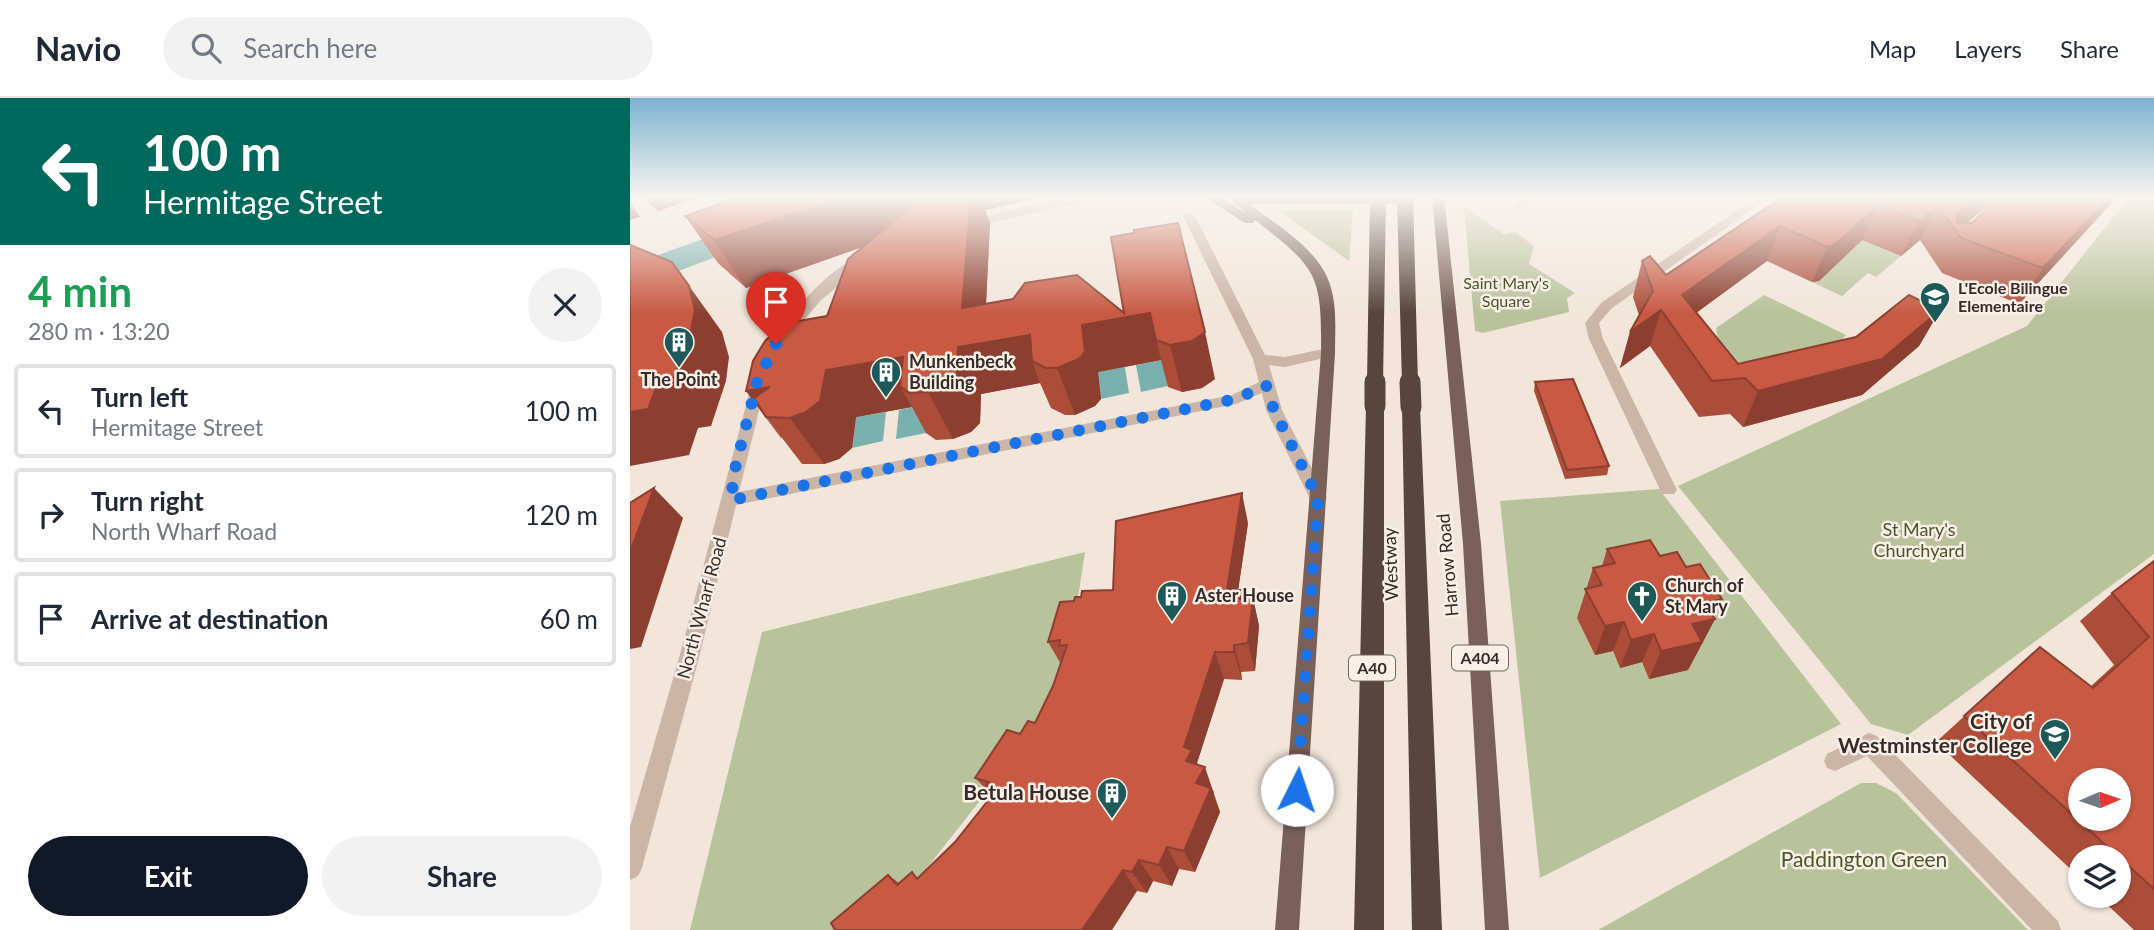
<!DOCTYPE html>
<meta charset="utf-8">
<style>
body{margin:0;font-family:Lato,sans-serif;background:#f2f2f3;color:#1f2937;height:100vh;display:flex;flex-direction:column;font-size:26px;white-space:nowrap}
*{box-sizing:border-box;margin:0}
p{font-size:23px;color:#747a83}
.icon{flex:none;width:38px;height:38px;fill:none;stroke:currentColor;stroke-width:2;stroke-linecap:round;stroke-linejoin:round}
.map{position:relative;flex:1;overflow:hidden}
.side{display:flex;flex-direction:column;background:#fff;width:630px}
.side>*{flex:none}
.top-card{background:#00695c;color:#fff;overflow:hidden}
.needle{width:46px;rotate:88deg}
.tools{position:absolute;left:1438px;top:670px;display:grid;gap:14px}
.tools a{display:grid;place-items:center;width:63px;height:63px;border-radius:50%;background:#fff;box-shadow:0 2px 5px #0004;font-size:35px}
.pin{position:absolute;display:grid;place-items:center;width:60px;height:60px;color:#fff;margin:-72px -30px;border-radius:50% 50% 50% 0;rotate:-45deg;box-shadow:0 0 7px #0007}
.pin .icon{rotate:45deg}
.me{position:absolute;width:77px;margin:-38px;rotate:4deg;stroke-linejoin:round;filter:drop-shadow(0 0 5px #0008)}
.turn{display:flex;align-items:center;gap:24px;height:147px;padding:0 28px;font-size:32px}
.turn .icon{width:91px;height:91px;stroke-width:2.5}
.turn b{display:block;font-size:49px;line-height:60px}
.round{display:grid;place-items:center;flex:none;width:74px;height:74px;border-radius:37px;background:#f2f2f3}
.head{display:flex;align-items:center;justify-content:space-between;height:119px;padding:0 28px}
h1{font-size:42px;font-weight:700;line-height:52px;color:#1e9e55}
.primary-button{display:flex;gap:14px;margin-top:auto;padding:14px 28px}
.primary-button a{flex:1;height:80px;border-radius:42px;background:#111827;color:#fff;font-size:28px;font-weight:700;line-height:80px;text-align:center}
.primary-button a+a{background:#f2f2f3;color:#1f2937}
ul{padding:0;list-style:none}
li{display:flex;align-items:center;gap:21px;height:94px;margin:0 14px 10px;padding:0 14px;border:4px solid #e0e1e3;border-radius:7px}
li div{flex:1}
li b{display:block;font-size:26px}
li em{font-style:normal}
header{display:flex;align-items:center;gap:42px;box-sizing:border-box;height:98px;padding:0 35px;background:#fff;border-bottom:2px solid #e0e1e3}
header strong{font-size:33px}
nav{display:flex;gap:38px;margin-inline-start:auto;font-size:24px}
.search{width:490px;height:63px;background:#f2f2f3;display:flex;align-items:center;gap:18px;box-sizing:border-box;padding:0 24px;border-radius:38px;color:#747a83;font-size:26px}
main{display:flex;flex:1;min-height:0}
.map>svg:first-child{display:block}
.green{fill:#b8c29b;fill-rule:evenodd}
.water{fill:#7ab0ae}
.lines{fill:none;stroke-linecap:round;stroke-linejoin:round}
.street{fill:#cbb5a7;fill-rule:evenodd}
.primary{fill:#796159;fill-rule:evenodd}
.highway{fill:#58453f;fill-rule:evenodd}
.highway-bridge-far1{stroke:#58453f;stroke-width:16}
.highway-bridge{stroke:#58453f;stroke-width:21}
.wall{fill:#ac4d3a}
.shaded-wall{fill:#8c3f30}
.building{fill:#c85a44;stroke:#8c3f30;stroke-width:2;fill-rule:evenodd}
.route{stroke:#1a73e8;stroke-width:12;stroke-dasharray:0 21.6}
.labels{text-anchor:middle;stroke-width:5;stroke-linejoin:round;paint-order:stroke}
.far-park-label{font-size:16px;fill:#49562b;stroke:#faf0e8}
.far-poi-label{font-size:16px;font-weight:bold;fill:#372b28;stroke:#faf0e8;text-anchor:start}
.shield{fill:#faf0e8;stroke:#726662;stroke-width:2}
.shield-label{font-size:16px;font-weight:bold;fill:#372b28}
.poi-label{font-size:18px;font-weight:bold;fill:#372b28;stroke:#faf0e8;text-anchor:start}
.park-label{font-size:18px;fill:#49562b;stroke:#faf0e8}
.street-label{font-size:18px;fill:#372b28;stroke:#faf0e8}
.near-poi-label{font-size:21px;font-weight:bold;fill:#372b28;stroke:#faf0e8;text-anchor:end}
.near-park-label{font-size:21px;fill:#49562b;stroke:#faf0e8}
</style>
<header>
<strong>Navio</strong>
<div class="search"><svg class="icon" aria-label="search" viewBox="0 0 24 24"><circle cx="10" cy="10" r="6"/><path d="M15 15l6 6"/></svg>Search here</div>
<nav><a>Map</a><a>Layers</a><a>Share</a></nav>
</header>
<main>
<section class="side">
<div class="top-card">
<div class="turn"><svg class="icon" aria-label="left" viewBox="0 0 24 24"><path d="M17 20v-9H6M10 6l-5 5 5 5"/></svg><div><b>100 m</b>Hermitage Street</div></div>
</div>
<div class="head"><div><h1>4 min</h1><p>280 m · 13:20</p></div><a class="round"><svg class="icon" aria-label="close" viewBox="0 0 24 24"><path d="M6 6l12 12M18 6L6 18"/></svg></a></div>
<ul>
<li><svg class="icon" aria-label="left" viewBox="0 0 24 24"><path d="M17 20v-9H6M10 6l-5 5 5 5"/></svg><div><b>Turn left</b><p>Hermitage Street</p></div><em>100 m</em></li>
<li><svg class="icon" aria-label="right" viewBox="0 0 24 24"><path d="M7 20v-9h11M14 6l5 5-5 5"/></svg><div><b>Turn right</b><p>North Wharf Road</p></div><em>120 m</em></li>
<li><svg class="icon" aria-label="arrive" viewBox="0 0 24 24"><path d="M6 21V4h12l-3 4 3 4H6"/></svg><div><b>Arrive at destination</b></div><em>60 m</em></li>
</ul>
<div class="primary-button"><a>Exit</a><a>Share</a></div>
</section>
<div class="map">
<svg width="1524" height="832" viewBox="0 0 1524 832">
<rect width="100%" height="100%" fill="#f2e6db"/>
<!-- green -->
<g class="green">
<path d="M1500,98h24v358l-246,181 -37,-11 -193,-238 349,-160z"/>
<path d="M834,109l40,27 11,-2 19,14 -5,18 46,29 -8,5 2,14 -86,21 -8,-2z"/>
<path d="M648,112h75l-4,51z"/>
<path d="M1228,140l43,18 -25,21 -8,-4 -26,23 -30,-14 7,-1 6,-10 10,-4 -2,-2z"/>
<path d="M1134,197l82,40 -24,26 -81,20 -20,-24 -5,-29z"/>
<path d="M1029,391l182,235 -301,154 -40,-377zM948,520l110,52 -46,-8 -22,6 -7,-17 -18,3z"/>
<path d="M455,454l-22,143 -147,187 -62,48h-164l72,-298z"/>
<path d="M1231,685h15l20,10 132,137h-430z"/>
</g>
<!-- water -->
<g class="water">
<path d="M135,119l14,16 -106,40 -43,-8z"/>
<path d="M532,262l6,26 -27,6 -5,-27z"/>
<path d="M495,269l4,26 -28,6 -3,-27z"/>
<path d="M298,306l-2,29 -30,6 3,-29z"/>
<path d="M256,314l-3,29 -31,7 4,-31z"/>
</g>
<g class="lines">
<!-- street -->
<g class="street">
<path d="M452,98h29l-145,32 -6,-4 71,-20z"/>
<path d="M896,98h15l-19,13h-8v-6z"/>
<path d="M1128,98h14l-160,112 -13,15 4,16 74,151 -3,4h-12l-73,-155 -4,-16 17,-21z"/>
<path d="M559,114l6,4 70,139 20,2 43,-9 7,5 -2,3 -48,11 -16,-2 13,45 45,88 -3,5h-12l-46,-93 -4,-17 -26,11 -500,101 -37,153 -57,210 -4,8 -8,4v-53l49,-169 75,-283 5,-2 8,5 -28,114 493,-97 27,-13 -6,-23 -70,-143z"/>
<path d="M231,159l5,1v6l-45,36 -37,44h-10l-2,-3 2,-3c20,-27 54,-71 87,-81z"/>
<path d="M1239,635l8,3 181,185 3,9h-29l-165,-174 -32,15 -8,-3 -3,-7 3,-7z"/>
</g>
<!-- primary -->
<g class="primary">
<path d="M573,98h15l29,18 -20,-18h194l-30,8h-142c29,22 72,46 82,84 6,21 4,44 4,65l-36,577h-24l46,-577c1,-79 -4,-85 -66,-133l-2,3h-8z"/>
<path d="M802,98h12l37,348 28,386h-24l-22,-386z"/>
</g>
<!-- highway -->
<g class="highway">
<path d="M745,302l7,2 2,4v524h-30l12,-524 2,-4z"/>
<path d="M781,303l7,2 2,4 22,523h-30l-10,-523 2,-4z"/>
</g>
<!-- highway-bridge-far1 -->
<g class="highway-bridge-far1">
<path d="M775,98l5,188"/>
<path d="M745,286l3,-188"/>
</g>
<!-- highway-bridge -->
<g class="highway-bridge">
<path d="M780,284l1,25"/>
<path d="M745,308v-24"/>
</g>
</g>
<!-- wall -->
<g class="wall">
<path d="M10,98h63l-45,15z"/>
<path d="M112,98h305l-62,14 5,13 -4,81 138,9 -13,-76 104,142 -13,9 -20,4 -14,-5 -7,-27 -63,12 3,27 -6,7 -20,9h-10l-14,-7 -11,-25 -59,11 -1,29 -9,9 -18,7 -17,1 -10,-7 -14,-26 -56,10 -4,31 -13,11 -15,5h-22l-56,-73 81,-75 35,-69 -116,41 -28,-25 -33,-47z"/>
<path d="M1154,98h214l-31,27h5l28,-27h118l-99,108 -77,-31 -22,-33 -19,16 -39,-16 -43,41 -7,1 -45,-21 -71,52 42,51 118,-27 84,-27 -21,36 -57,49 -119,32 -13,-13 -31,3 -49,-71 -30,22 10,-36 9,-17 -6,-18 9,-36 24,14z"/>
<path d="M905,284l74,84 -2,9 -42,4 -31,-88z"/>
<path d="M618,425l-10,67 6,8h9l6,28 -4,45 -14,1 1,8 -18,-1 -27,84 17,29 -1,2 7,18 -25,60 -16,-3 -7,17 -19,-5 -6,12 -10,-2 -302,39 53,-55 11,8 20,-5 36,-36 32,-40 -6,-7 4,-7 -10,-10 45,-44 15,-11 18,-37 8,-22 -13,-22 26,-41 7,-4 32,-7z"/>
<path d="M977,451l53,7 53,60 2,3 -27,51 -39,9 -7,-17 -22,6 -7,-17 -18,4 -18,-37 16,-50 9,-2z"/>
<path d="M1524,463v369h-20l-36,-34h21v-38h-38v21l-145,-137 104,-95 50,40 24,-22 -34,-44 32,-28z"/>
</g>
<!-- shaded-wall -->
<g class="shaded-wall">
<path d="M17,98h56l-45,15z"/>
<path d="M217,98h200l-62,14 5,13 -6,120 46,-8 2,26 8,22 -59,11 -1,29 -9,9 -18,7 -25,-47 30,-45 4,-39 8,-99 -224,79 -32,-48z"/>
<path d="M1347,98h21l-41,36v-19z"/>
<path d="M1480,98h8l-99,108 24,-36z"/>
<path d="M0,104l10,15 -10,3z"/>
<path d="M1249,107l-17,35 -43,41 -7,1 15,-35z"/>
<path d="M1308,108l-18,34 -19,16 18,-35z"/>
<path d="M1150,128l-13,35 -93,68 8,-34z"/>
<path d="M42,164l50,70 7,25 -3,24 -15,45 -13,2 -9,27 -59,11v-54l28,-30z"/>
<path d="M1031,212l-11,36 -30,22 10,-36z"/>
<path d="M1310,212l-21,36 -57,49 -119,32 15,-36z"/>
<path d="M520,215l11,47 -63,12 3,27 -6,7 -20,9 -18,-47 25,-43z"/>
<path d="M575,234l10,47 -13,9 -20,4 -12,-47z"/>
<path d="M273,259l-3,29 12,21 -56,10 -4,31 -13,11 -15,5 -34,-46 -24,-1 16,21h-1l-35,-47 80,-21z"/>
<path d="M24,390l29,30 -42,129 -11,2v-97z"/>
<path d="M612,395l6,30 -14,96 -7,-29z"/>
<path d="M623,500l6,28 -4,45 -7,-28z"/>
<path d="M1092,501l-10,20h3l-27,51 -39,9 12,-28 44,-48z"/>
<path d="M994,524l-11,29 -18,4 10,-29z"/>
<path d="M1024,536l-12,28 -22,6 11,-28z"/>
<path d="M604,547l7,27 1,8 -8,-28z"/>
<path d="M585,554l9,27 -27,84 5,10 3,-6 15,45 -25,60 -11,-21 2,-90 -2,-14z"/>
<path d="M537,749l12,22 -7,17 -13,-21z"/>
<path d="M509,762l14,21 -6,12 -15,-21z"/>
<path d="M493,772l14,21 -25,39h-30z"/>
</g>
<!-- building -->
<g class="building">
<path d="M112,98h105l-133,44 -29,-24z"/>
<path d="M295,98h46l-9,112 51,-9 12,-16 52,-8 47,38 -13,-76 23,-4v-3l44,-7 27,109 -13,9 -22,4 -14,-5 -6,-27 -68,12 3,27 -6,7 -22,9h-11l-14,-7 -2,-26 -72,12 -1,29 -10,9 -19,7 -19,1 -9,-7 3,-29 -77,13 -6,31 -14,11 -16,6 -24,-1 -12,-19 16,-11 -24,4 7,-30 12,-20 17,-17 45,-8 21,-57z"/>
<path d="M1154,98h193l-20,17v10h15l28,-27h110l-67,72 -82,-30 -23,-32 -19,15 -40,-16 -45,40 -7,2 -47,-21 -98,69 56,69 118,-27 53,-42 31,15 -58,49 -124,32 -13,-13 -33,3 -51,-71 -31,22 23,-41 -11,-30 8,-5 16,19z"/>
<path d="M0,147l42,17 17,24 6,24 -5,25 -17,44 -15,3 -10,27 -18,3z"/>
<path d="M943,281l36,87 -42,4 -32,-88z"/>
<path d="M24,390l-24,64v-49z"/>
<path d="M612,395l-15,97h15l-2,9 13,-1 -5,45 -14,2v7h-19l-31,95 8,3 -6,11 19,6 -9,16 15,5 -27,63 -17,-4 -8,18 -20,-5 -7,12 -9,-2 -41,60h-247l-4,-7 57,-48 9,10 15,-13 5,7 38,-37 35,-44 -9,-3 8,-13 -14,-4 32,-48 13,4 8,-13 7,2 18,-37 14,-41 -8,1 1,-6 -12,2 12,-40 14,-1 1,-4h6l1,-6 31,-1 3,-69z"/>
<path d="M1020,442l10,16 17,-4 9,15 14,-3 22,35 -17,4 10,16 -23,5 10,18 -41,9 -7,-17 -23,6 -7,-18 -19,4 -20,-37 17,-4 -9,-17 22,-5 -8,-14z"/>
<path d="M1524,463v328l-190,-173 76,-69 53,41 56,-51 -37,-44zM1451,682h38v39h-38z"/>
</g>
<!-- sky -->
<linearGradient id="sky" x2="0" y2="1"><stop stop-color="#7cb2d1"/><stop offset="0.46" stop-color="#f9f4ef"/><stop offset="1" stop-color="#f9f4ef" stop-opacity="0"/></linearGradient>
<rect width="1524" height="215" fill="url(#sky)"/>
<g class="lines">
<!-- route -->
<path class="route" d="M146,246l-19,38 -23,91 -3,27 505,-101 30,-14 8,25 44,88 -21,292"/>
</g>
<!-- icons -->
<defs>
<g id="school-pin" transform="scale(1.575)"><path d="M0 17L-7.5 6A9.5 9.5 0 1 1 7.5 6Z" fill="#1d5959" stroke="#faf0e8"/><path d="M0-5L7-2L0 1L-7-2ZM-4 1L0 2.5L4 1V4Q0 6-4 4Z" fill="#fff"/></g>
<g id="building-pin" transform="scale(1.575)"><path d="M0 17L-7.5 6A9.5 9.5 0 1 1 7.5 6Z" fill="#1d5959" stroke="#faf0e8"/><path d="M-4-6H4V6H1V3H-1V6H-4ZM-2.5-4.3h1.7v1.8h-1.7ZM.8-4.3h1.7v1.8H.8ZM-2.5-1h1.7V.8h-1.7ZM.8-1h1.7V.8H.8Z" fill="#fff"/></g>
<g id="church-pin" transform="scale(1.575)"><path d="M0 17L-7.5 6A9.5 9.5 0 1 1 7.5 6Z" fill="#1d5959" stroke="#faf0e8"/><path d="M-1.2-6h2.4v3.5h3.3v2.4h-3.3V6h-2.4V-.1h-3.3v-2.4h3.3Z" fill="#fff"/></g>
</defs>
<g fill-rule="evenodd">
<use href="#school-pin" x="1305" y="199"/>
<use href="#building-pin" x="49" y="244"/>
<use href="#building-pin" x="256" y="274"/>
<use href="#building-pin" x="542" y="498"/>
<use href="#church-pin" x="1012" y="498"/>
<use href="#school-pin" x="1425" y="636"/>
<use href="#building-pin" x="482" y="695"/>
</g>
<g class="labels">
<!-- far-park labels -->
<g class="far-park-label">
<text x="876" y="191">Saint Mary's<tspan x="876" dy="18">Square</tspan></text>
</g>
<!-- far-poi labels -->
<g class="far-poi-label">
<text x="1328" y="196">L'Ecole Bilingue<tspan x="1328" dy="18">Elementaire</tspan></text>
</g>
<!-- shield labels -->
<g class="shield">
<rect x="822" y="547.5" width="56" height="25" rx="5"/>
<rect x="719" y="557.5" width="46" height="25" rx="5"/>
</g>
<g class="shield-label">
<text x="850" y="566">A404</text>
<text x="742" y="576">A40</text>
</g>
<!-- poi labels -->
<g class="poi-label">
<text x="279" y="270">Munkenbeck<tspan x="279" dy="21">Building</tspan></text>
<text x="49" y="288" text-anchor="middle">The Point</text>
<text x="1035" y="494">Church of<tspan x="1035" dy="21">St Mary</tspan></text>
<text x="565" y="504">Aster House</text>
</g>
<!-- park labels -->
<g class="park-label">
<text x="1289" y="438">St Mary's<tspan x="1289" dy="21">Churchyard</tspan></text>
</g>
<!-- street labels -->
<g class="street-label">
<text transform="translate(761 466) rotate(-92)" y="6">Westway</text>
<text transform="translate(818 467) rotate(-95)" y="6">Harrow Road</text>
<text transform="translate(72 510) rotate(-75)" y="6">North Wharf Road</text>
</g>
<!-- near-poi labels -->
<g class="near-poi-label">
<text x="1402" y="631">City of<tspan x="1402" dy="24">Westminster College</tspan></text>
<text x="459" y="702">Betula House</text>
</g>
<!-- near-park labels -->
<g class="near-park-label">
<text x="1234" y="769">Paddington Green</text>
</g>
</g>
</svg>
<div class="tools">
<a><svg class="needle" viewBox="-14 -14 28 28"><path d="M0-13l5 13h-10z" fill="#e53935"/><path d="M0 13l5-13h-10z" fill="#747a83"/></svg></a>
<a><svg class="icon" aria-label="layers" viewBox="0 0 24 24"><path d="M12 4l9 5-9 5-9-5zM3 14l9 5 9-5"/></svg></a>
</div>
<div class="pin" style="left:146px;top:246px;background:#d93025"><svg class="icon" aria-label="arrive" viewBox="0 0 24 24"><path d="M6 21V4h12l-3 4 3 4H6"/></svg></div>
<svg class="me" style="left:667px;top:692px" viewBox="-20 -20 40 40"><circle r="19" fill="#fff"/><path d="M0-13L10 11 0 6-10 11z" fill="#1a73e8"/></svg>
</div>
</main>
